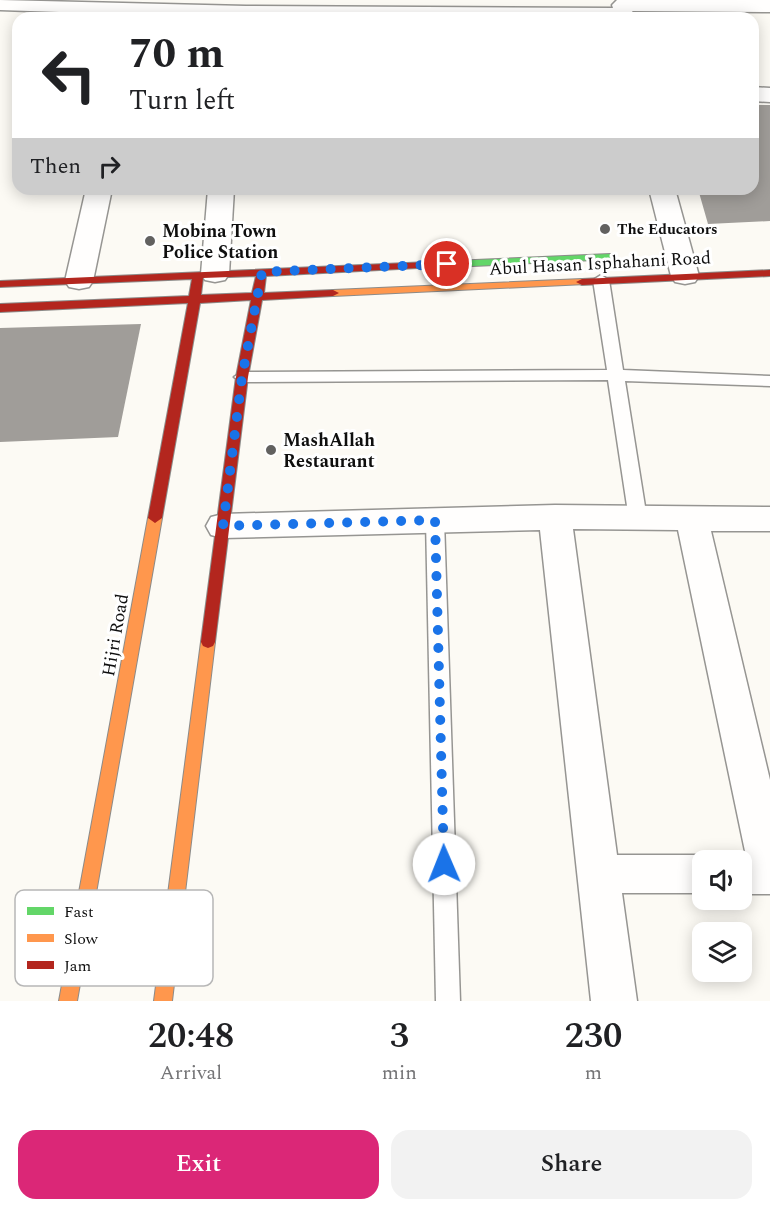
<!DOCTYPE html>
<style>
body{margin:0;font-family:Spectral,serif;background:#f2f2f2;color:#202124;height:100vh;display:flex;flex-direction:column;font-size:22px;white-space:nowrap}
*{box-sizing:border-box;margin:0}
p{font-size:20px;color:#757577}
.icon{flex:none;width:33px;height:33px;fill:none;stroke:currentColor;stroke-width:2;stroke-linecap:round;stroke-linejoin:round}
.map{position:relative;height:1001px;overflow:hidden}
.panel{display:flex;flex-direction:column;background:#fff;flex:1}
.panel>*{flex:none}
.top-card{position:absolute;left:12px;top:12px;width:747px;height:183px;border-radius:18px;box-shadow:0 3px 15px #0003;background:#fff;color:#202124;overflow:hidden}
.tools{position:absolute;left:692px;top:850px;display:grid;gap:12px}
.tools a{display:grid;place-items:center;width:60px;height:60px;border-radius:12px;background:#fff;box-shadow:0 3px 15px #0003;font-size:30px}
.pin{position:absolute;display:grid;place-items:center;width:51px;height:51px;color:#fff;margin:-26px;border:3px solid #fff;border-radius:50%;box-shadow:0 2px 6px #0007}
.me{position:absolute;width:66px;margin:-33px;rotate:359deg;stroke-linejoin:round;filter:drop-shadow(0 0 4px #0008)}
.turn{display:flex;align-items:center;gap:21px;height:126px;padding:0 18px;font-size:27px}
.turn .icon{width:78px;height:78px;stroke-width:2.5}
.turn b{display:block;font-size:42px;line-height:51px}
.then{display:flex;align-items:center;height:57px;padding:0 18px;background:#0003;gap:12px;font-size:22px}
.eta{display:flex;justify-content:space-evenly;align-items:center;height:102px;text-align:center}
.eta b{font-size:36px;font-weight:600;line-height:42px}
.button{display:flex;gap:12px;margin-top:auto;padding:12px 18px}
.button a{flex:1;height:69px;border-radius:18px;background:#db2777;color:#fff;font-size:24px;font-weight:600;line-height:69px;text-align:center}
.button a+a{background:#f2f2f2;color:#202124}
.map>svg:first-child{display:block}
.building{fill:#a09d99}
.lines{fill:none;stroke-linecap:round;stroke-linejoin:round}
.lane-casing{stroke:#969592;stroke-width:3}
.street-casing{stroke:#969592;stroke-width:3}
.fast-casing{stroke:#8c8b89;stroke-width:2}
.slow-casing{stroke:#8c8b89;stroke-width:2}
.jam-casing{stroke:#8c8b89;stroke-width:2}
.lane{fill:#fffefd;fill-rule:evenodd}
.street{fill:#fffefd;fill-rule:evenodd}
.fast{fill:#63d668;fill-rule:evenodd}
.slow{fill:#ff974d;fill-rule:evenodd}
.jam{fill:#b3261e;fill-rule:evenodd}
.route{stroke:#1a73e8;stroke-width:10;stroke-dasharray:0 18}
.poi-dot{fill:#62615f;stroke:#fff;stroke-width:2}
.labels{text-anchor:middle;stroke-width:6;stroke-linejoin:round;paint-order:stroke}
.far-poi-label{font-size:15px;font-weight:bold;fill:#0f0f0f;stroke:#fff;text-anchor:start}
.poi-label{font-size:18px;font-weight:bold;fill:#0f0f0f;stroke:#fff;text-anchor:start}
.street-label{font-size:18px;fill:#0f0f0f;stroke:#fff}
.key{fill:#fff;stroke:#b7b7b7;stroke-width:1.5}
.key-label{font-size:16px;fill:#0f0f0f}
</style>
<div class="map">
<svg width="770" height="1001" viewBox="0 0 770 1001">
<rect width="100%" height="100%" fill="#fcfaf4"/>
<!-- building -->
<g class="building">
<path d="M753,105h17v116l-62,3 -10,-35h55z"/>
<path d="M141,324l-23,113 -118,5v-114z"/>
</g>
<g class="lines">
<!-- lane casing -->
<g class="lane-casing">
<g id="lane">
<path d="M601,275l8,5 14,90 147,6v10l-145,-5 22,138 -3,5h-12l-3,-5 -21,-139 -366,2 -8,-5 8,-5 365,-2 -14,-90z"/>
<path d="M435,513l6,2 3,5 16,481h-24l-10,-481 3,-5z"/>
</g>
</g>
<!-- street casing -->
<g class="street-casing">
<g id="street">
<path d="M0,0l246,6 367,2 -1,-3 5,-5h153v12l-138,-1 2,3 -3,4h-394l-237,-8z"/>
<path d="M753,87l17,1v14l-17,-1z"/>
<path d="M86,189h26l-19,92 -4,6 -10,2 -10,-2 -4,-6z"/>
<path d="M208,189h26l-5,85 -4,6 -10,2 -10,-2 -4,-6z"/>
<path d="M649,189h26l24,87 -4,6 -10,2 -10,-2 -4,-6z"/>
<path d="M555,505l215,2v24h-59l59,249v114h-29v-33h-14l19,-5 -68,-326 -105,-1 44,326h85l15,6h-15v32h-80l15,108h-46l-51,-471 -317,8 -12,-3 -5,-9 5,-9 12,-3z"/>
</g>
</g>
<!-- fast casing -->
<g class="fast-casing">
<path id="fast" d="M610,254l4,1v4l-162,8 -6,-3 6,-3z"/>
</g>
<!-- slow casing -->
<g class="slow-casing">
<g id="slow">
<path d="M582,279l4,1v4l-253,12 -6,-3 6,-3z"/>
<path d="M155,513l7,5 -85,483h-18l89,-483z"/>
<path d="M208,636l5,2 2,4 -43,359h-18l47,-359 2,-4z"/>
</g>
</g>
<!-- jam casing -->
<g class="jam-casing">
<g id="jam">
<path d="M452,261l4,1v4l-190,10 -2,17 69,-3 6,3 -6,3 -71,4 -14,77 -33,265 -2,4 -5,2 -5,-2 -2,-4 35,-265 15,-77 -51,3 -38,215 -7,5 -7,-5 40,-215 -188,9v-8l189,-8 3,-17 -192,8v-6zM256,276l-4,17 -51,2 2,-17z"/>
<path d="M770,270v6l-188,9 -6,-3 6,-3z"/>
</g>
</g>
<!-- lane -->
<use href="#lane" class="lane"/>
<!-- street -->
<use href="#street" class="street"/>
<!-- fast -->
<use href="#fast" class="fast"/>
<!-- slow -->
<use href="#slow" class="slow"/>
<!-- jam -->
<use href="#jam" class="jam"/>
</g>
<g class="lines">
<!-- route -->
<path class="route" d="M444,864l-9,-344 -212,6 19,-149 20,-105 185,-8"/>
</g>
<!-- markers -->
<g class="poi-dot">
<circle cx="605" cy="229" r="6"/>
<circle cx="150" cy="241" r="6"/>
<circle cx="271" cy="450" r="6"/>
</g>
<g class="labels">
<!-- far-poi labels -->
<g class="far-poi-label">
<text x="617" y="234">The Educators</text>
</g>
<!-- poi labels -->
<g class="poi-label">
<text x="162" y="237">Mobina Town<tspan x="162" dy="21">Police Station</tspan></text>
<text x="283" y="446">MashAllah<tspan x="283" dy="21">Restaurant</tspan></text>
</g>
<!-- street labels -->
<g class="street-label">
<text transform="translate(600 263) rotate(-3)" y="6">Abul Hasan Isphahani Road</text>
<text transform="translate(115 635) rotate(-80)" y="6">Hijri Road</text>
</g>
</g>
<!-- legend -->
<rect x="15" y="890" width="198" height="96" rx="9" class="key"/>
<rect x="27" y="907" width="27" height="8" fill="#63d668"/>
<rect x="27" y="934" width="27" height="8" fill="#ff974d"/>
<rect x="27" y="961" width="27" height="8" fill="#b3261e"/>
<g class="key-label">
<text x="64" y="917">Fast</text>
<text x="64" y="944">Slow</text>
<text x="64" y="971">Jam</text>
</g>
</svg>
<div class="tools">
<a><svg class="icon" aria-label="sound" viewBox="0 0 24 24"><path d="M4 9h4l5-4v14l-5-4H4zM17 9q2 3 0 6"/></svg></a>
<a><svg class="icon" aria-label="layers" viewBox="0 0 24 24"><path d="M12 4l9 5-9 5-9-5zM3 14l9 5 9-5"/></svg></a>
</div>
<div class="pin" style="left:447px;top:264px;background:#d93025"><svg class="icon" aria-label="arrive" viewBox="0 0 24 24"><path d="M6 21V4h12l-3 4 3 4H6"/></svg></div>
<svg class="me" style="left:444px;top:864px" viewBox="-20 -20 40 40"><circle r="19" fill="#fff"/><path d="M0-13L10 11 0 6-10 11z" fill="#1a73e8"/></svg>
<div class="top-card">
<div class="turn"><svg class="icon" aria-label="left" viewBox="0 0 24 24"><path d="M17 20v-9H6M10 6l-5 5 5 5"/></svg><div><b>70 m</b>Turn left</div></div>
<div class="then">Then<svg class="icon" aria-label="right" viewBox="0 0 24 24"><path d="M7 20v-9h11M14 6l5 5-5 5"/></svg></div>
</div>
</div>
<section class="panel">
<div class="eta">
<div><b>20:48</b><p>Arrival</p></div>
<div><b>3</b><p>min</p></div>
<div><b>230</b><p>m</p></div>
</div>
<div class="button"><a>Exit</a><a>Share</a></div>
</section>
